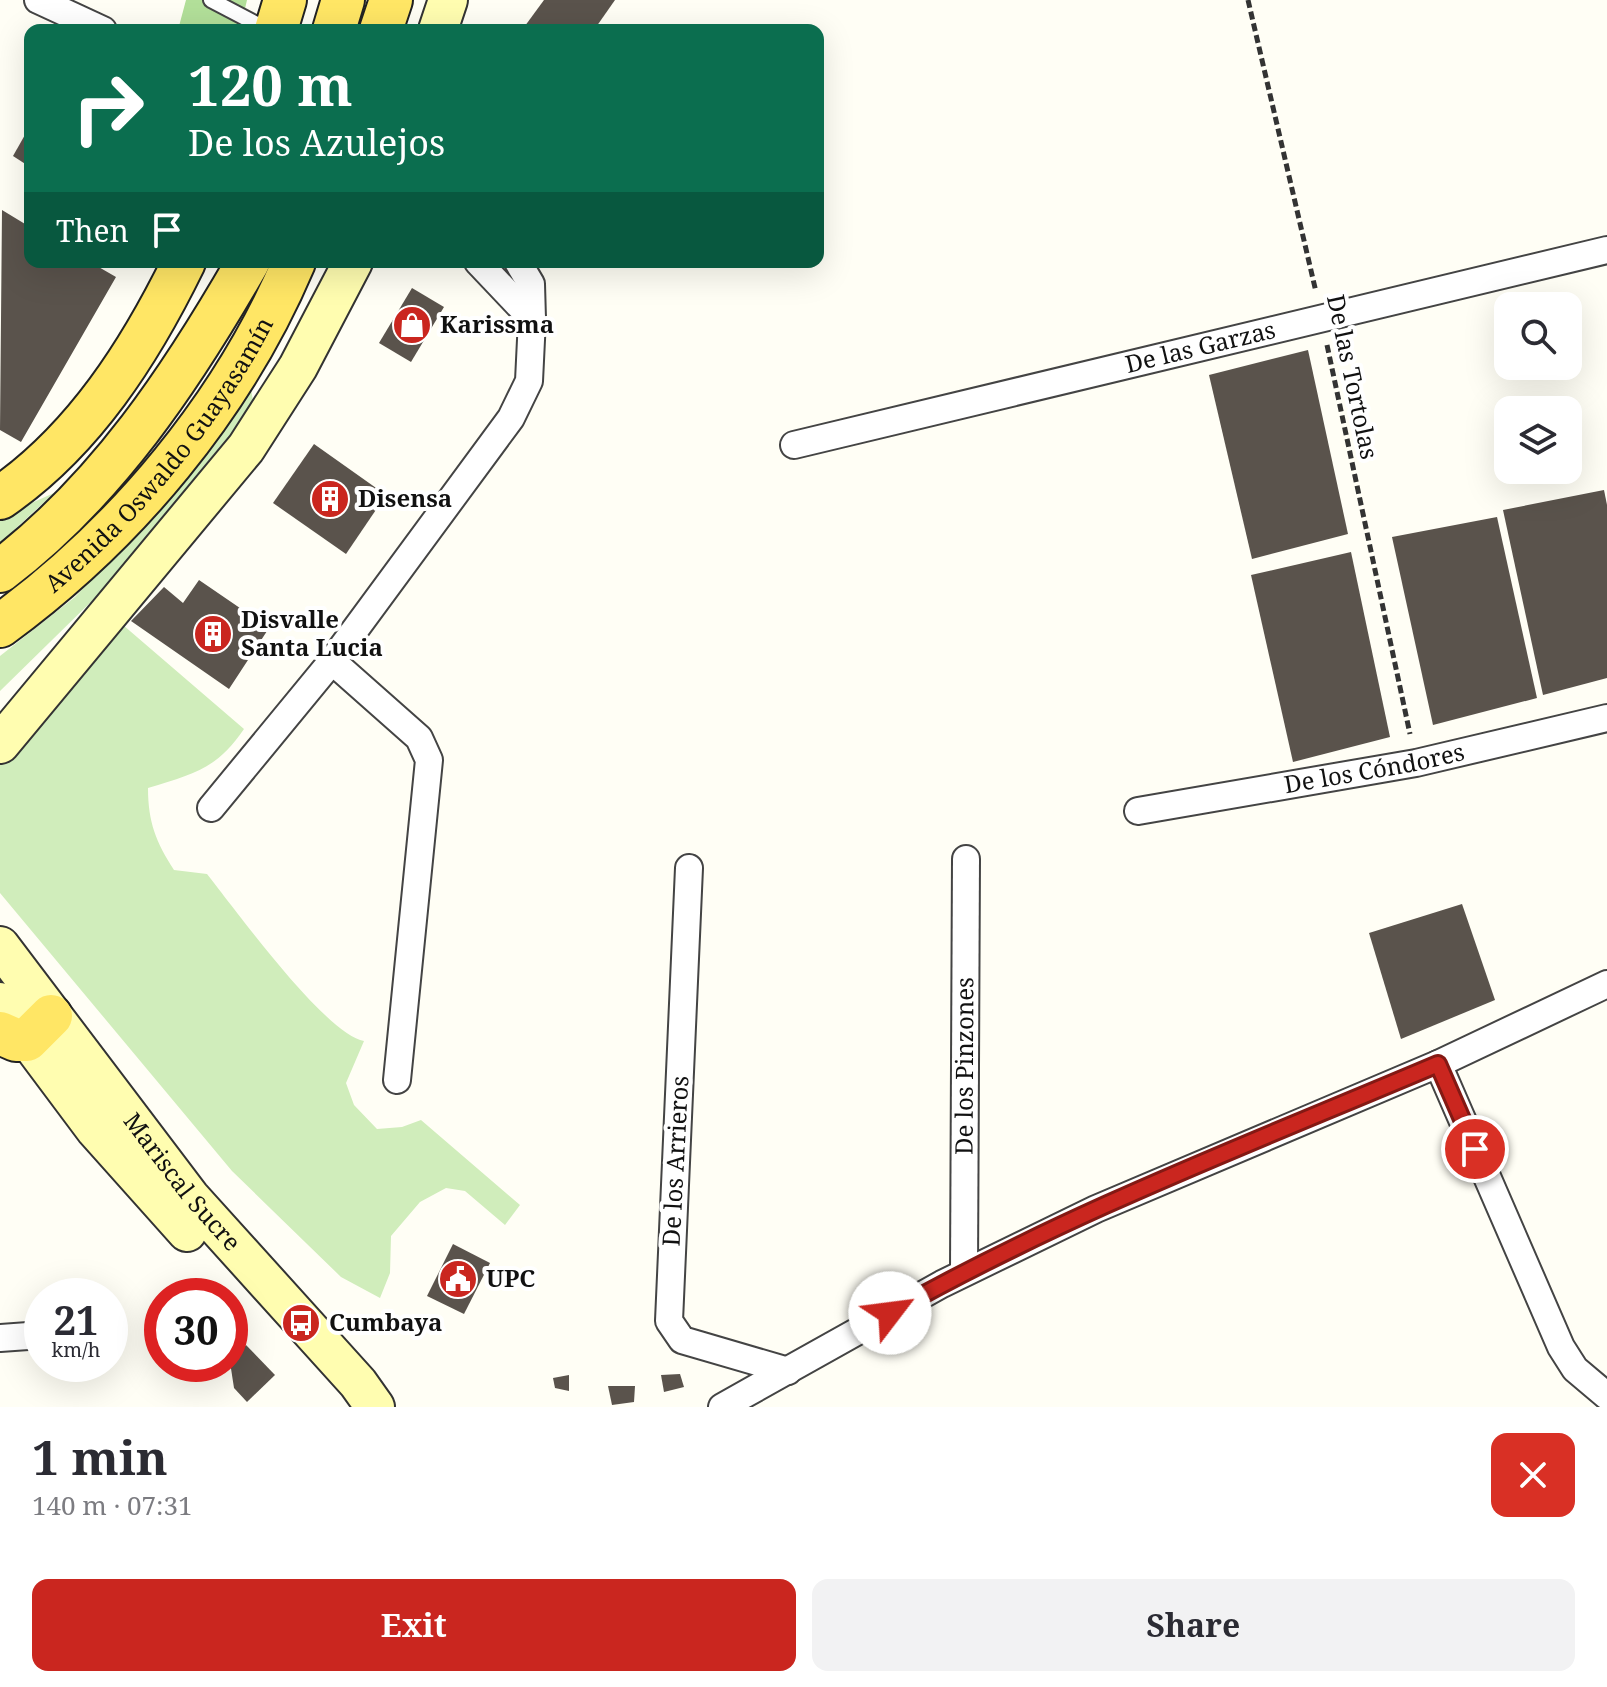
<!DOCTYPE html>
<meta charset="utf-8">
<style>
body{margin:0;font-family:"Noto Serif",serif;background:#f2f2f3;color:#2b2b33;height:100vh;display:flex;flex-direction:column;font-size:30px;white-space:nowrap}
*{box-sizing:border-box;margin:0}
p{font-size:26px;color:#7c7c81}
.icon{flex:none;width:44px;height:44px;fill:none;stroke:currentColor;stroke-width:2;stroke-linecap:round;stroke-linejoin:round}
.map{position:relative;height:1407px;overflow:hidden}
.sheet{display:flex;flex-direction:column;background:#fff;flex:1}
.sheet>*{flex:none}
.hud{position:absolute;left:24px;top:24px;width:800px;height:244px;border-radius:16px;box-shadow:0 8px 32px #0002;background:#0b6e4f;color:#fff;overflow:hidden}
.fabs{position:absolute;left:1494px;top:292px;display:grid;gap:16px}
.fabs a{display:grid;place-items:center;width:88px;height:88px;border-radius:16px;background:#fff;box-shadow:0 8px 32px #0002;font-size:40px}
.speed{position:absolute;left:24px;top:1278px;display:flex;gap:16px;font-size:40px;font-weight:700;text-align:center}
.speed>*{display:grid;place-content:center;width:104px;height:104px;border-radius:50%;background:#fff;box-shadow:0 8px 32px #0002;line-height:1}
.speed small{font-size:20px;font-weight:400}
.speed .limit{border:12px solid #d22;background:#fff;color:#111}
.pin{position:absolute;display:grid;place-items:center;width:68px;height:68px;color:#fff;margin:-34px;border:4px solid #fff;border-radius:50%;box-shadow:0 2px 8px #0007}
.me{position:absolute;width:88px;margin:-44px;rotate:60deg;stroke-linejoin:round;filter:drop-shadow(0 0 6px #0008)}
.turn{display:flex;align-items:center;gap:28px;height:168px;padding:0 32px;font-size:36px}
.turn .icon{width:104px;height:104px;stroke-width:2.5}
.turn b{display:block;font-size:56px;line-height:68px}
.then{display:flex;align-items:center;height:76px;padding:0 32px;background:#0003;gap:16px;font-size:30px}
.round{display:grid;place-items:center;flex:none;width:84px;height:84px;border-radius:16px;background:#f2f2f3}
.summary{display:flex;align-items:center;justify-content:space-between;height:136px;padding:0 32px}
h1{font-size:48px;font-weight:700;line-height:60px}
.button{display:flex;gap:16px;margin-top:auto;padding:16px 32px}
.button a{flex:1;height:92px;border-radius:16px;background:#ca261f;color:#fff;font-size:32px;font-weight:700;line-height:92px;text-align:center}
.button a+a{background:#f2f2f3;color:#2b2b33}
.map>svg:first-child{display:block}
.green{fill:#d0edbb}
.forest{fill:#b2df99}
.building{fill:#5a534c}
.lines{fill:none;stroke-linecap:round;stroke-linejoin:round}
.lane-casing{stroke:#444;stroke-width:18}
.street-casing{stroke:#444;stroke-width:30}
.secondary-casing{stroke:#333;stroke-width:42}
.primary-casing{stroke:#222;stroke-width:46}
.path{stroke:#333;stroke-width:5;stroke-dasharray:8 4;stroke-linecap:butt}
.lane{stroke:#fff;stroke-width:14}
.street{stroke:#fff;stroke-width:26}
.secondary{stroke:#fffdb0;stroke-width:38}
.primary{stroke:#ffe665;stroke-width:42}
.route-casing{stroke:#831914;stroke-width:20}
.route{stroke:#ca261f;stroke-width:14}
.labels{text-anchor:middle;stroke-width:8;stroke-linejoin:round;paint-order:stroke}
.poi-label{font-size:24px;font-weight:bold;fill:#111;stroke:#fff;text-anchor:start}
.street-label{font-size:24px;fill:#111;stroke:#fff}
</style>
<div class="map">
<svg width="1607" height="1407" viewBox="0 0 1607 1407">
<rect width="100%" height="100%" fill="#fffef5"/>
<!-- green -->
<g class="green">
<path d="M250,384l4,22 -154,187 -100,98v-35l75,-59 80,-86z"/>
<path d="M54,493l-54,50v-26z"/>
<path d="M123,625l121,104c-28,41 -51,45 -96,59 0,34 8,54 26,82l33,4c28,35 118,160 157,167l-18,42 8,22 23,24 25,-2 19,-7 99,85 -15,20 -40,-34 -19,-3 -26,14 -29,34 -1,37 -10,25 -39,-21 -109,-106 -232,-278v-137z"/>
</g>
<!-- forest -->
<path class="forest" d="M186,0h61l-7,30h-62z"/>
<!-- building -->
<g class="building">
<path d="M544,0h71l-21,30h-72z"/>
<path d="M30,126v41l-17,-11z"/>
<path d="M2,210l28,17v35h60l26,15 -95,165 -21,-12z"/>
<path d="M412,288l32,19 -33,55 -32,-19z"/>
<path d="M1308,350l40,184 -96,25 -43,-184z"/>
<path d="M314,444l72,51 -40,59 -73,-51z"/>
<path d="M1604,490l3,15v173l-64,17 -40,-185z"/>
<path d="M1497,517l40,181 -104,27 -41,-188z"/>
<path d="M1351,552l39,185 -97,25 -42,-187z"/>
<path d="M199,580l70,48 -40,61 -98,-68 33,-34 19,16z"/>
<path d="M1462,904l33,96 -94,39 -32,-106z"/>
<path d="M453,1244l37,19 -26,51 -37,-18z"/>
<path d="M246,1345l29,30 -28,27 -13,-14 -4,-26z"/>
<path d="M680,1374l4,13 -20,5 -3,-17z"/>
<path d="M569,1375v16l-14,-3 -2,-10z"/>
<path d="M608,1386h27l-1,16 -22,3z"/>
</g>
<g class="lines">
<!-- lane casing -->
<g class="lane-casing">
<path id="lane" d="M211,0l57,30"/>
</g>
<!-- street casing -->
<g class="street-casing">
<g id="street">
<path d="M38,0l65,30"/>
<path d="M478,262l54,57"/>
<path id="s1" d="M794,445l813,-195"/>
<path d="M332,661l87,77 10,22 -32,320"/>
<path d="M211,808l121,-147 179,-243 18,-37 3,-62 -1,-35 -13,-22"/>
<path id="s2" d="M1138,811l278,-48 191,-45"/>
<path d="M689,868l-20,453 13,19 106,31"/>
<path d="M1438,1064l123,283 14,22 32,27"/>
<path id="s3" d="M964,1272l2,-413"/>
<path d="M0,1338l42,-3"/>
<path d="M722,1407l220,-123 154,-75 342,-145 169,-80"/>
</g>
</g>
<!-- secondary casing -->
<g class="secondary-casing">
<g id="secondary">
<path d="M438,30l10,-30"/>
<path d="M0,744l246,-296 52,-81 55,-105"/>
<path id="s4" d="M0,946l190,251 168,186 17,24"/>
<path d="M0,1002l95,127 92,103"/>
</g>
</g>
<!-- primary casing -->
<g class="primary-casing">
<g id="primary">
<path d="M276,30l9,-30"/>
<path d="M334,30l9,-30"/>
<path d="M381,30l10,-30"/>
<path d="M0,498c84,-58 140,-146 184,-236"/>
<path d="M0,571c107,-81 182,-194 248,-309"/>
<path id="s5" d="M0,626c126,-92 233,-220 294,-364"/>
<path d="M0,1033l16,7h11l24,-24"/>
</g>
</g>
<!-- path -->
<g class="path">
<path d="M1248,0l68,292"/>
<path d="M1327,345l83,389"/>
</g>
<!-- lane -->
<use href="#lane" class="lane"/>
<!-- street -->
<use href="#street" class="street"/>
<!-- secondary -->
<use href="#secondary" class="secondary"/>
<!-- primary -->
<use href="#primary" class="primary"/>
</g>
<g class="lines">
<!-- route casing -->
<g class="route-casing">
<path id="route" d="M890,1313c175,-99 364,-171 548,-249l37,85"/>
</g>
<!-- route -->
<use href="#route" class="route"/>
</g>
<!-- icons -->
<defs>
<g id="shop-disc" transform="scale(2)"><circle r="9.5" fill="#ca261f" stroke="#fff"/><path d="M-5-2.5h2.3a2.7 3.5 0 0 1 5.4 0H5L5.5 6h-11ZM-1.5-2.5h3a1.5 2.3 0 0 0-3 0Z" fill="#fff"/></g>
<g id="building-disc" transform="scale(2)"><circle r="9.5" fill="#ca261f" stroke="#fff"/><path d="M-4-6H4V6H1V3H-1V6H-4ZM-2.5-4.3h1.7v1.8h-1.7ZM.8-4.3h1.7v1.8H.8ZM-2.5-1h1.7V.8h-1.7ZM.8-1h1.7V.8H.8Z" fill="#fff"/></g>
<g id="civic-disc" transform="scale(2)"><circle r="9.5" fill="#ca261f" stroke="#fff"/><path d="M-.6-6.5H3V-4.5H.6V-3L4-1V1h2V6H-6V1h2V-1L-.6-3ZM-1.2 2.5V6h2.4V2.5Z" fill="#fff"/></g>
<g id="bus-disc" transform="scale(2)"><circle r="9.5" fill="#ca261f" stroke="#fff"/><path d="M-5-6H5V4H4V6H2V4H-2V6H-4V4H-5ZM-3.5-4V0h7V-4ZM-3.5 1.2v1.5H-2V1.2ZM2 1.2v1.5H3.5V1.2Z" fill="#fff"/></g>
</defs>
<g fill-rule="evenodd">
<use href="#shop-disc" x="412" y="325"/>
<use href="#building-disc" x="330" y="499"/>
<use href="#building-disc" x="213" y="634"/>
<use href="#civic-disc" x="458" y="1279"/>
<use href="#bus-disc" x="301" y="1323"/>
</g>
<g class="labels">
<!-- poi labels -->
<g class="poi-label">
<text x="440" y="333">Karissma</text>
<text x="358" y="507">Disensa</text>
<text x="241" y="628">Disvalle<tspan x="241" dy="28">Santa Lucia</tspan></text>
<text x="486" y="1287">UPC</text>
<text x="329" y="1331">Cumbaya</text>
</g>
<!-- street labels -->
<g class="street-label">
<text dy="8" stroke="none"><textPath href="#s1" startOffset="418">De las Garzas</textPath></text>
<text transform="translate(1352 377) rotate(78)" y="8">De las Tortolas</text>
<text dy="8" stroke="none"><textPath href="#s5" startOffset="236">Avenida Oswaldo Guayasamín</textPath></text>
<text dy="8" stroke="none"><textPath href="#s2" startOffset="240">De los Cóndores</textPath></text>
<text dy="8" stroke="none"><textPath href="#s3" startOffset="206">De los Pinzones</textPath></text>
<text transform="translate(676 1161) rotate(-87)" y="8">De los Arrieros</text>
<text dy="8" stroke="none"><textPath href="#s4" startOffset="298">Mariscal Sucre</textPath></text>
</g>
</g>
</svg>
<div class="fabs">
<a><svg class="icon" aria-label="search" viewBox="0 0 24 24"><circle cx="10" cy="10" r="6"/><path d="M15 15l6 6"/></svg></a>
<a><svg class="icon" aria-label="layers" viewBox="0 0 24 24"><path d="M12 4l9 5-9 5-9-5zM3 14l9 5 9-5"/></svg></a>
</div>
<div class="speed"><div>21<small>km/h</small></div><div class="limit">30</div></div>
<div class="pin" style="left:1475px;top:1149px;background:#d93025"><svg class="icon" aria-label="arrive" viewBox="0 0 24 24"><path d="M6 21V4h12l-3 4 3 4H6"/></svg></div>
<svg class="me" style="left:890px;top:1313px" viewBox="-20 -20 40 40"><circle r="19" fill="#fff"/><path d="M0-13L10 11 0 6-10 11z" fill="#ca261f"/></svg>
<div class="hud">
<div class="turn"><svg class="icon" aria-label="right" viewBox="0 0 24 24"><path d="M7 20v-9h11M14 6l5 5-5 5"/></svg><div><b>120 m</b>De los Azulejos</div></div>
<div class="then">Then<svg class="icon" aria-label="arrive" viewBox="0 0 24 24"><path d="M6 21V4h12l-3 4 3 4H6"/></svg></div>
</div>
</div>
<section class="sheet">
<div class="summary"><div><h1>1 min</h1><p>140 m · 07:31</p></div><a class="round" style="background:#d93025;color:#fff"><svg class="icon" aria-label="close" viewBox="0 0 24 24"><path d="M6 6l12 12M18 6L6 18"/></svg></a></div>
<div class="button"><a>Exit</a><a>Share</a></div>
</section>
